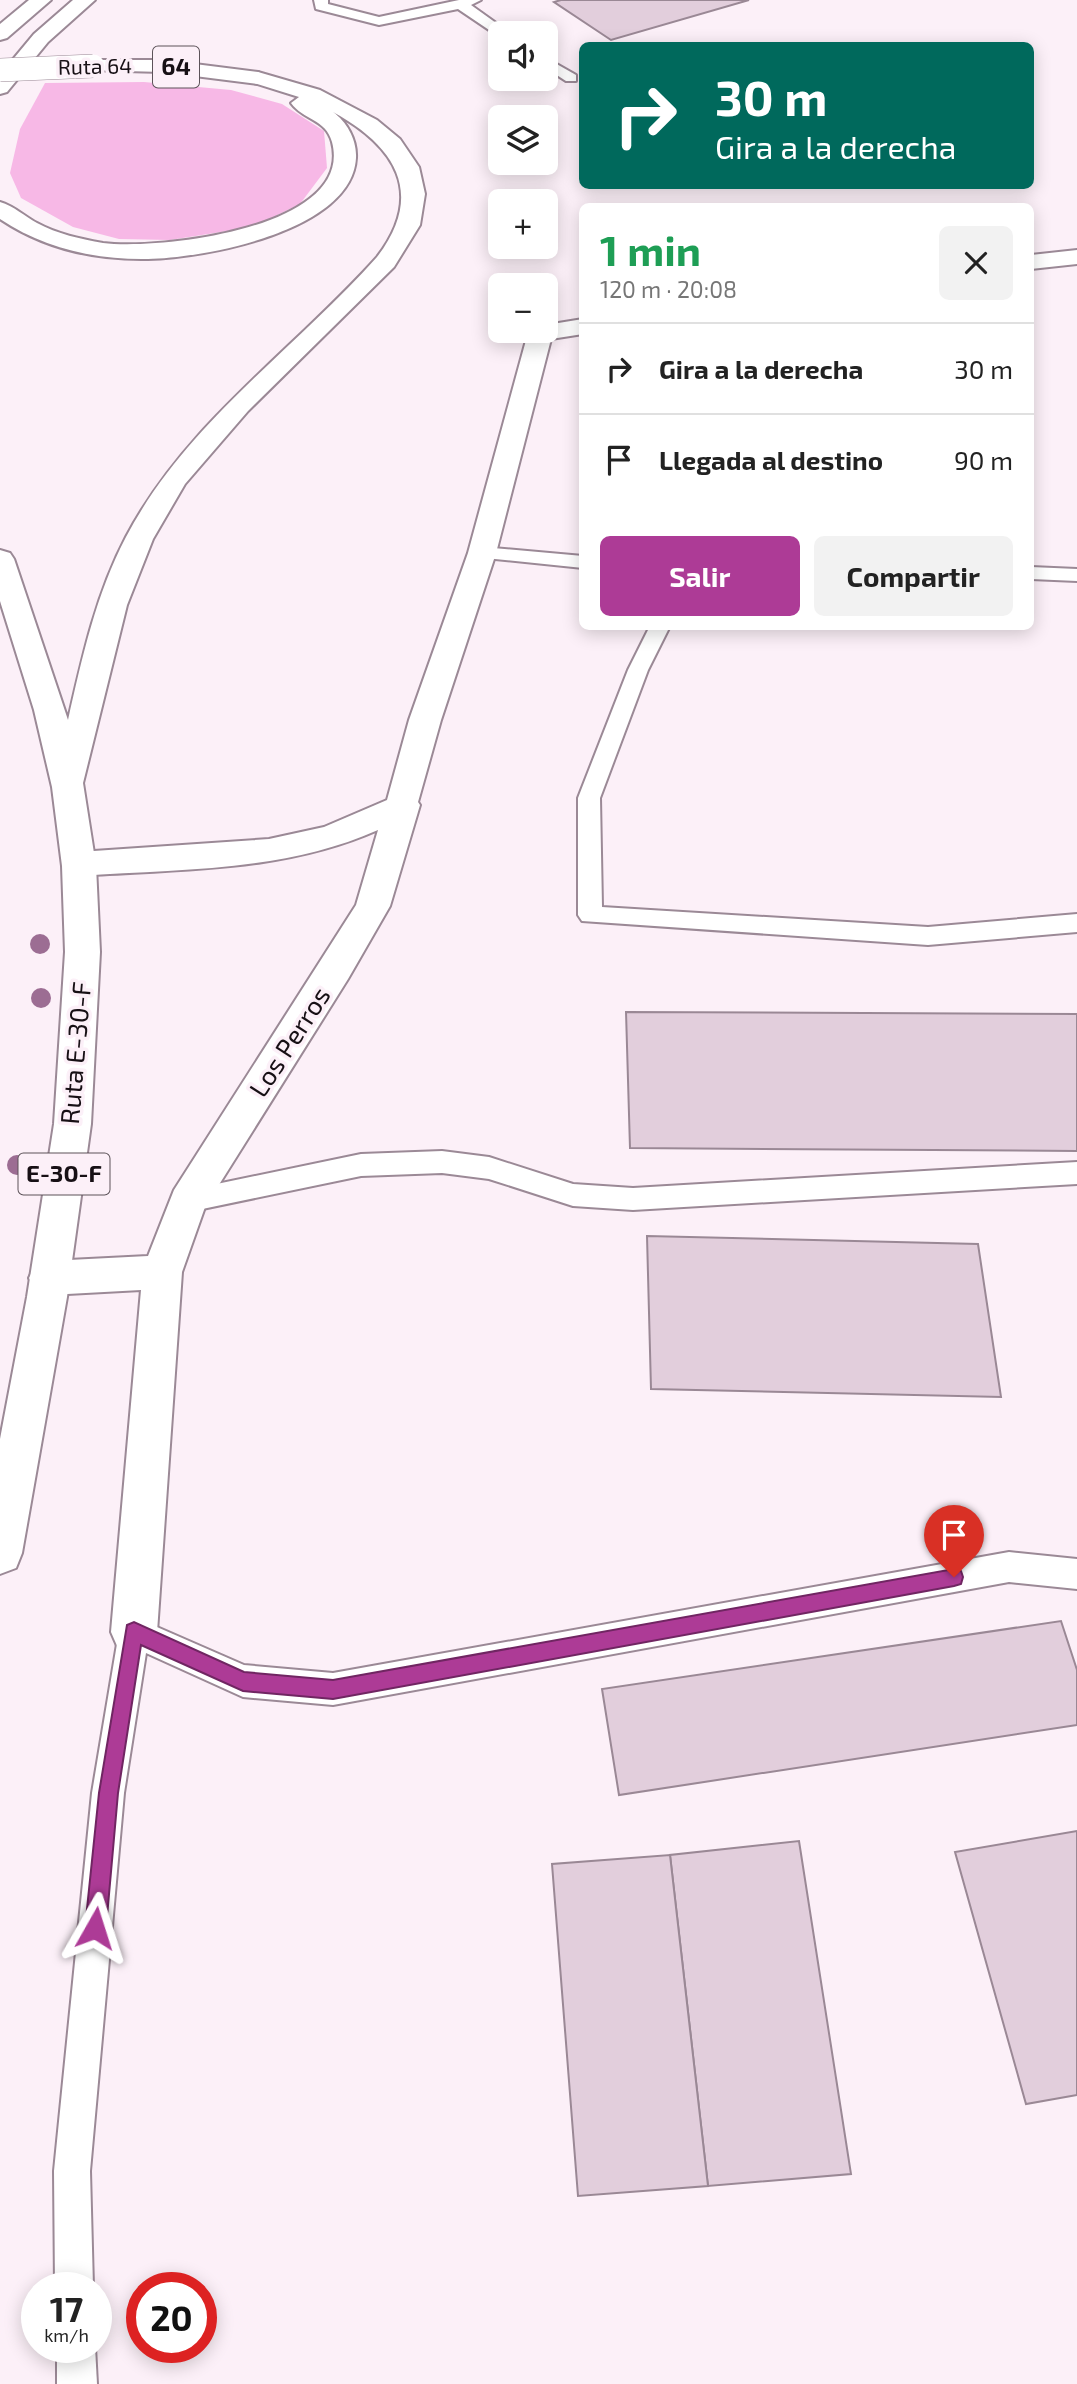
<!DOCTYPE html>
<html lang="es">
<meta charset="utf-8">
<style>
body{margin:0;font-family:"Exo 2",sans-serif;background:#f2f2f2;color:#222;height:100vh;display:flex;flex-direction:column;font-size:26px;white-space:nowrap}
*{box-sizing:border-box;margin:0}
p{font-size:23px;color:#767676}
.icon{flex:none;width:38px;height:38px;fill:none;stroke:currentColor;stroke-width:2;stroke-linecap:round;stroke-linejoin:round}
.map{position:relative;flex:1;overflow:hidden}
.side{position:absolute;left:579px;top:203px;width:455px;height:427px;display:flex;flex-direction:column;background:#fff;border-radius:10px;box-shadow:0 4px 18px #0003}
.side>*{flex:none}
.banner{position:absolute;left:579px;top:42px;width:455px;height:147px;border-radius:10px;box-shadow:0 4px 18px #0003;background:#00695c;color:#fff;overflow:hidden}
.buttons{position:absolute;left:488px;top:21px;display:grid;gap:14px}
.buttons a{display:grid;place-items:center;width:70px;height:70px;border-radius:10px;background:#fff;box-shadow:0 4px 18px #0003;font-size:35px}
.speed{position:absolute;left:21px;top:2272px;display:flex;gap:14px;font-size:35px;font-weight:700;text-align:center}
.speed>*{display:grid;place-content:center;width:91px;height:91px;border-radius:50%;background:#fff;box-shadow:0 4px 18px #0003;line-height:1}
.speed small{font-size:18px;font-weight:400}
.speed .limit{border:10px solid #d22;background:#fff;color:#111}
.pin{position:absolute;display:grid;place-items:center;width:60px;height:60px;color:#fff;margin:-72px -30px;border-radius:50% 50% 50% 0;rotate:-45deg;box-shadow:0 0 7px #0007}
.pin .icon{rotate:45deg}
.me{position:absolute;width:77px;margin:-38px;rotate:6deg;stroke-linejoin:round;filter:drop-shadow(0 0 5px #0008)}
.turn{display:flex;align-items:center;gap:24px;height:147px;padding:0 21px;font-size:32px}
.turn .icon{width:91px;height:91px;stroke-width:2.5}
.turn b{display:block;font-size:49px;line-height:60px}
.round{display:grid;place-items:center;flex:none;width:74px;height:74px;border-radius:10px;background:#f2f2f2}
.head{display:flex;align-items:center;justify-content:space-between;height:119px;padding:0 21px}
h1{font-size:42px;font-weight:700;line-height:52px;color:#1e9e55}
.action{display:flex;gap:14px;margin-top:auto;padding:14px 21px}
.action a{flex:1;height:80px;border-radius:10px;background:#ad3b96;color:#fff;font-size:28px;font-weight:700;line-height:80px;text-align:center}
.action a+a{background:#f2f2f2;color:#222}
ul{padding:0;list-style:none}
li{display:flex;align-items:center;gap:21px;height:91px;padding:0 21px;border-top:2px solid #e0e0e0}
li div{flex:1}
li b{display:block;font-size:26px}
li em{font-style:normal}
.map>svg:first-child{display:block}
.green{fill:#f7b8e6}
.building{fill:#e2cedc;stroke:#9a8895;stroke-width:2}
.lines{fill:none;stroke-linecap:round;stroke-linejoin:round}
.lane-casing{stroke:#9b8996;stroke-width:4}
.street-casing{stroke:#9b8996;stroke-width:4}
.primary-casing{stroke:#9b8996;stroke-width:4}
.highway-casing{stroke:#9b8996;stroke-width:4}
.lane{fill:#fff;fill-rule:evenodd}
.street{fill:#fff;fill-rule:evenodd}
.primary{fill:#fff;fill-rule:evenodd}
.highway{fill:#fff;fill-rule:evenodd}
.primary-bridge-casing{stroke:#9b8996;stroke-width:24;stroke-linecap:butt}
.primary-bridge{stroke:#fff;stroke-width:23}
.tree{fill:#9c6d93}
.route{fill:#ad3b96;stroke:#702662;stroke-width:2}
.labels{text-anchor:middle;stroke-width:7;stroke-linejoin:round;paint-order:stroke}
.far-street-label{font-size:21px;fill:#171015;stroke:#fcf0f8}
.shield{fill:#fcf0f8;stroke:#5c5359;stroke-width:2}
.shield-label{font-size:24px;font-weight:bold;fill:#171015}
.street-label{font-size:26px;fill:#171015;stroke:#fcf0f8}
</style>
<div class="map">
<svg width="1077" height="2384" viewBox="0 0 1077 2384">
<rect width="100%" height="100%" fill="#fcf0f8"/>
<!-- green -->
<path class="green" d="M144,82l87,8 51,14 42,27 3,37 -27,36 -47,23 -83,13 -51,-1 -46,-12 -52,-29 -11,-25 10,-44 25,-46z"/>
<!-- building -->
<g class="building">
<path d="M561,0h188l-138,40 -57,-38z"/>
<path d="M626,1012l451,2v137l-447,-3z"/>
<path d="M647,1236l331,8 23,153 -350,-8z"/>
<path d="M1061,1621l16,49v55l-458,70 -17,-106z"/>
<path d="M1077,1831v264l-51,9 -71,-252z"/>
<path d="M799,1841l52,333 -143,12 -38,-331z"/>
<path d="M670,1855l38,331 -130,10 -26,-332z"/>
</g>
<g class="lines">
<!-- lane casing -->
<g class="lane-casing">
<g id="lane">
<path d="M314,0h14v4l51,13 80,-17h22l-10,5 39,28 -12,3 -40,-27 -79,16 -63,-16z"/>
<path d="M546,58l30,17v6h-10l-20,-13z"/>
<path d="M482,547l101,9v12l-108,-11 -3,-4z"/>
<path d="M1031,567l46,2v12l-46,-2z"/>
<path d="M650,626h20l-22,44 -48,128 2,109 326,20 149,-13v18l-149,13 -346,-24 -4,-6v-117l50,-128z"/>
<path d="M442,1151l47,6 84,27 60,4 444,-26v22l-444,26 -60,-4 -84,-27 -47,-6 -81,3 -173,36 -9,-3 -4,-8 4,-8 9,-3 173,-36z"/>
<path d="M1009,1552l68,7v30l-68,-7 -676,123 -90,-8 -97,-44 -22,140 -34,378 3,116h-38l-1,-116 38,-378 27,-161 4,-11 11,-4 110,48 89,8z"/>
<path d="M57,2347h38l2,37h-40z"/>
</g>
</g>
<!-- street casing -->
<g class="street-casing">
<g id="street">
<path d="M1077,250v14l-46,5v-14z"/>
<path d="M583,319v15l-32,5 -55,214 -55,167 -23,82 2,3 -30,101 -42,73 -143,228 -23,65 -25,360 -7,16 -16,6 -16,-6 -7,-16 30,-342 -92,5 -14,-5 -6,-12 6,-12 14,-5 99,-5 26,-66 182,-285 22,-75c-94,42 -198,39 -299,46l-12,-3 -5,-9 5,-9 12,-3 190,-13 55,-12 63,-27 22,-80 59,-167 60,-220 18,-2v-6z"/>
</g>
</g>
<!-- primary casing -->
<g class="primary-casing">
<path id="primary" d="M93,60h70l95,12 10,6 -10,6 -95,-12 -77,-2 -3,-4 3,-4z"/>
</g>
<!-- highway casing -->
<g class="highway-casing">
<g id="highway">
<path d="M29,0h22l-44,38 -7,2v-16z"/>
<path d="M73,0h22l-47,42 -41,50 -7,2v-19l34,-41z"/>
<path d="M258,72l62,18 57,30 23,19 19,28 6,27 -5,31 -26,42 -146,144 -63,73 -32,55 -26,66 -44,178 13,83 4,86 -9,172 -24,173 -45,256 -6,15 -16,6v-135l27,-142 27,-173 11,-172 -3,-86 -10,-79 -18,-77 -34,-109v-51l10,3 4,6 54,161c14,-62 28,-126 58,-183 60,-114 167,-186 251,-280 49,-64 18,-111 -44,-145 14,10 24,28 23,46 -4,73 -152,100 -208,101 -53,1 -105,-11 -148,-40v-17c14,4 24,14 37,21 20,11 44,16 66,20 54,7 252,-14 229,-101 -6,-23 -29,-22 -41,-39l8,-6 -48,-15 -3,-4z"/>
</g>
</g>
<!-- lane -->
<use href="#lane" class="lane"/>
<!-- street -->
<use href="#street" class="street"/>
<!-- primary -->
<use href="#primary" class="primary"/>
<!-- highway -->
<use href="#highway" class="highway"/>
<!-- primary-bridge casing -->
<g class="primary-bridge-casing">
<path id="primary-bridge" d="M0,70l93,-4"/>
</g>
<!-- primary-bridge -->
<use href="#primary-bridge" class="primary-bridge"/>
</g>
<!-- trees -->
<g class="tree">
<circle cx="40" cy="944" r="10"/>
<circle cx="41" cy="998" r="10"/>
<circle cx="17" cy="1165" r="10"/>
</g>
<!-- route -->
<path class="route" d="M954,1569l7,2 2,6 -2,7 -7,2 -621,113 -90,-8 -102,-46 -23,148 -12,135 -3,8 -8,3 -7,-3 -3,-8 14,-135 28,-168 7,-3 110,50 89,8z"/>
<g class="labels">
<!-- far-street labels -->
<g class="far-street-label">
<text transform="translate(95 67) rotate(-1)" y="7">Ruta 64</text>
</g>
<!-- shield labels -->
<g class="shield">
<rect x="153" y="46.5" width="46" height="41" rx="5"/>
<rect x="18.5" y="1153.5" width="91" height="41" rx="5"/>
</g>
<g class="shield-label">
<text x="176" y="75">64</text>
<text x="64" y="1182">E-30-F</text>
</g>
<!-- street labels -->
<g class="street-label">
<text transform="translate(290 1042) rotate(-57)" y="9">Los Perros</text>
<text transform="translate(76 1053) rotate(-85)" y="9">Ruta E-30-F</text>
</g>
</g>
</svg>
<div class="buttons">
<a><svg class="icon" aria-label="sound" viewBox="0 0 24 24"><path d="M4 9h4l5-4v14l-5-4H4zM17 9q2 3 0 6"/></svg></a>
<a><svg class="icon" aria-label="layers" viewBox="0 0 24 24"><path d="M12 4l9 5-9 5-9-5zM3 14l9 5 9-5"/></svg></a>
<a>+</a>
<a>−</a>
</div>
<div class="speed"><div>17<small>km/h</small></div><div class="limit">20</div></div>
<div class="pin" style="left:954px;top:1577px;background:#d93025"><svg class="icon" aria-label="arrive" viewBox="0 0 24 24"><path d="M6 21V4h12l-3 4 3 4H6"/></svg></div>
<svg class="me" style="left:95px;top:1928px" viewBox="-20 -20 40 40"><path d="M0-17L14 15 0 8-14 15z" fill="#ad3b96" stroke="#fff" stroke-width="4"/></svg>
<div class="banner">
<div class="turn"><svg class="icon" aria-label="right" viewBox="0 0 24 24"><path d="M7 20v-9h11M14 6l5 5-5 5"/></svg><div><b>30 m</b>Gira a la derecha</div></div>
</div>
<section class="side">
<div class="head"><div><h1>1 min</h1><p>120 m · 20:08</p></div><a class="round"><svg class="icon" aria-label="close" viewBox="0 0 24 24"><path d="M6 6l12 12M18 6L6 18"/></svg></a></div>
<ul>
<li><svg class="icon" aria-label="right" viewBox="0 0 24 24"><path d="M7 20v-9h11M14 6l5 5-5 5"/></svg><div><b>Gira a la derecha</b></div><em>30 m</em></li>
<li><svg class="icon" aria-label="arrive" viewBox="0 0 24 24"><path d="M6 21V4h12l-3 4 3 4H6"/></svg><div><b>Llegada al destino</b></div><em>90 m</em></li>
</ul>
<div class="action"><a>Salir</a><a>Compartir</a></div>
</section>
</div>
